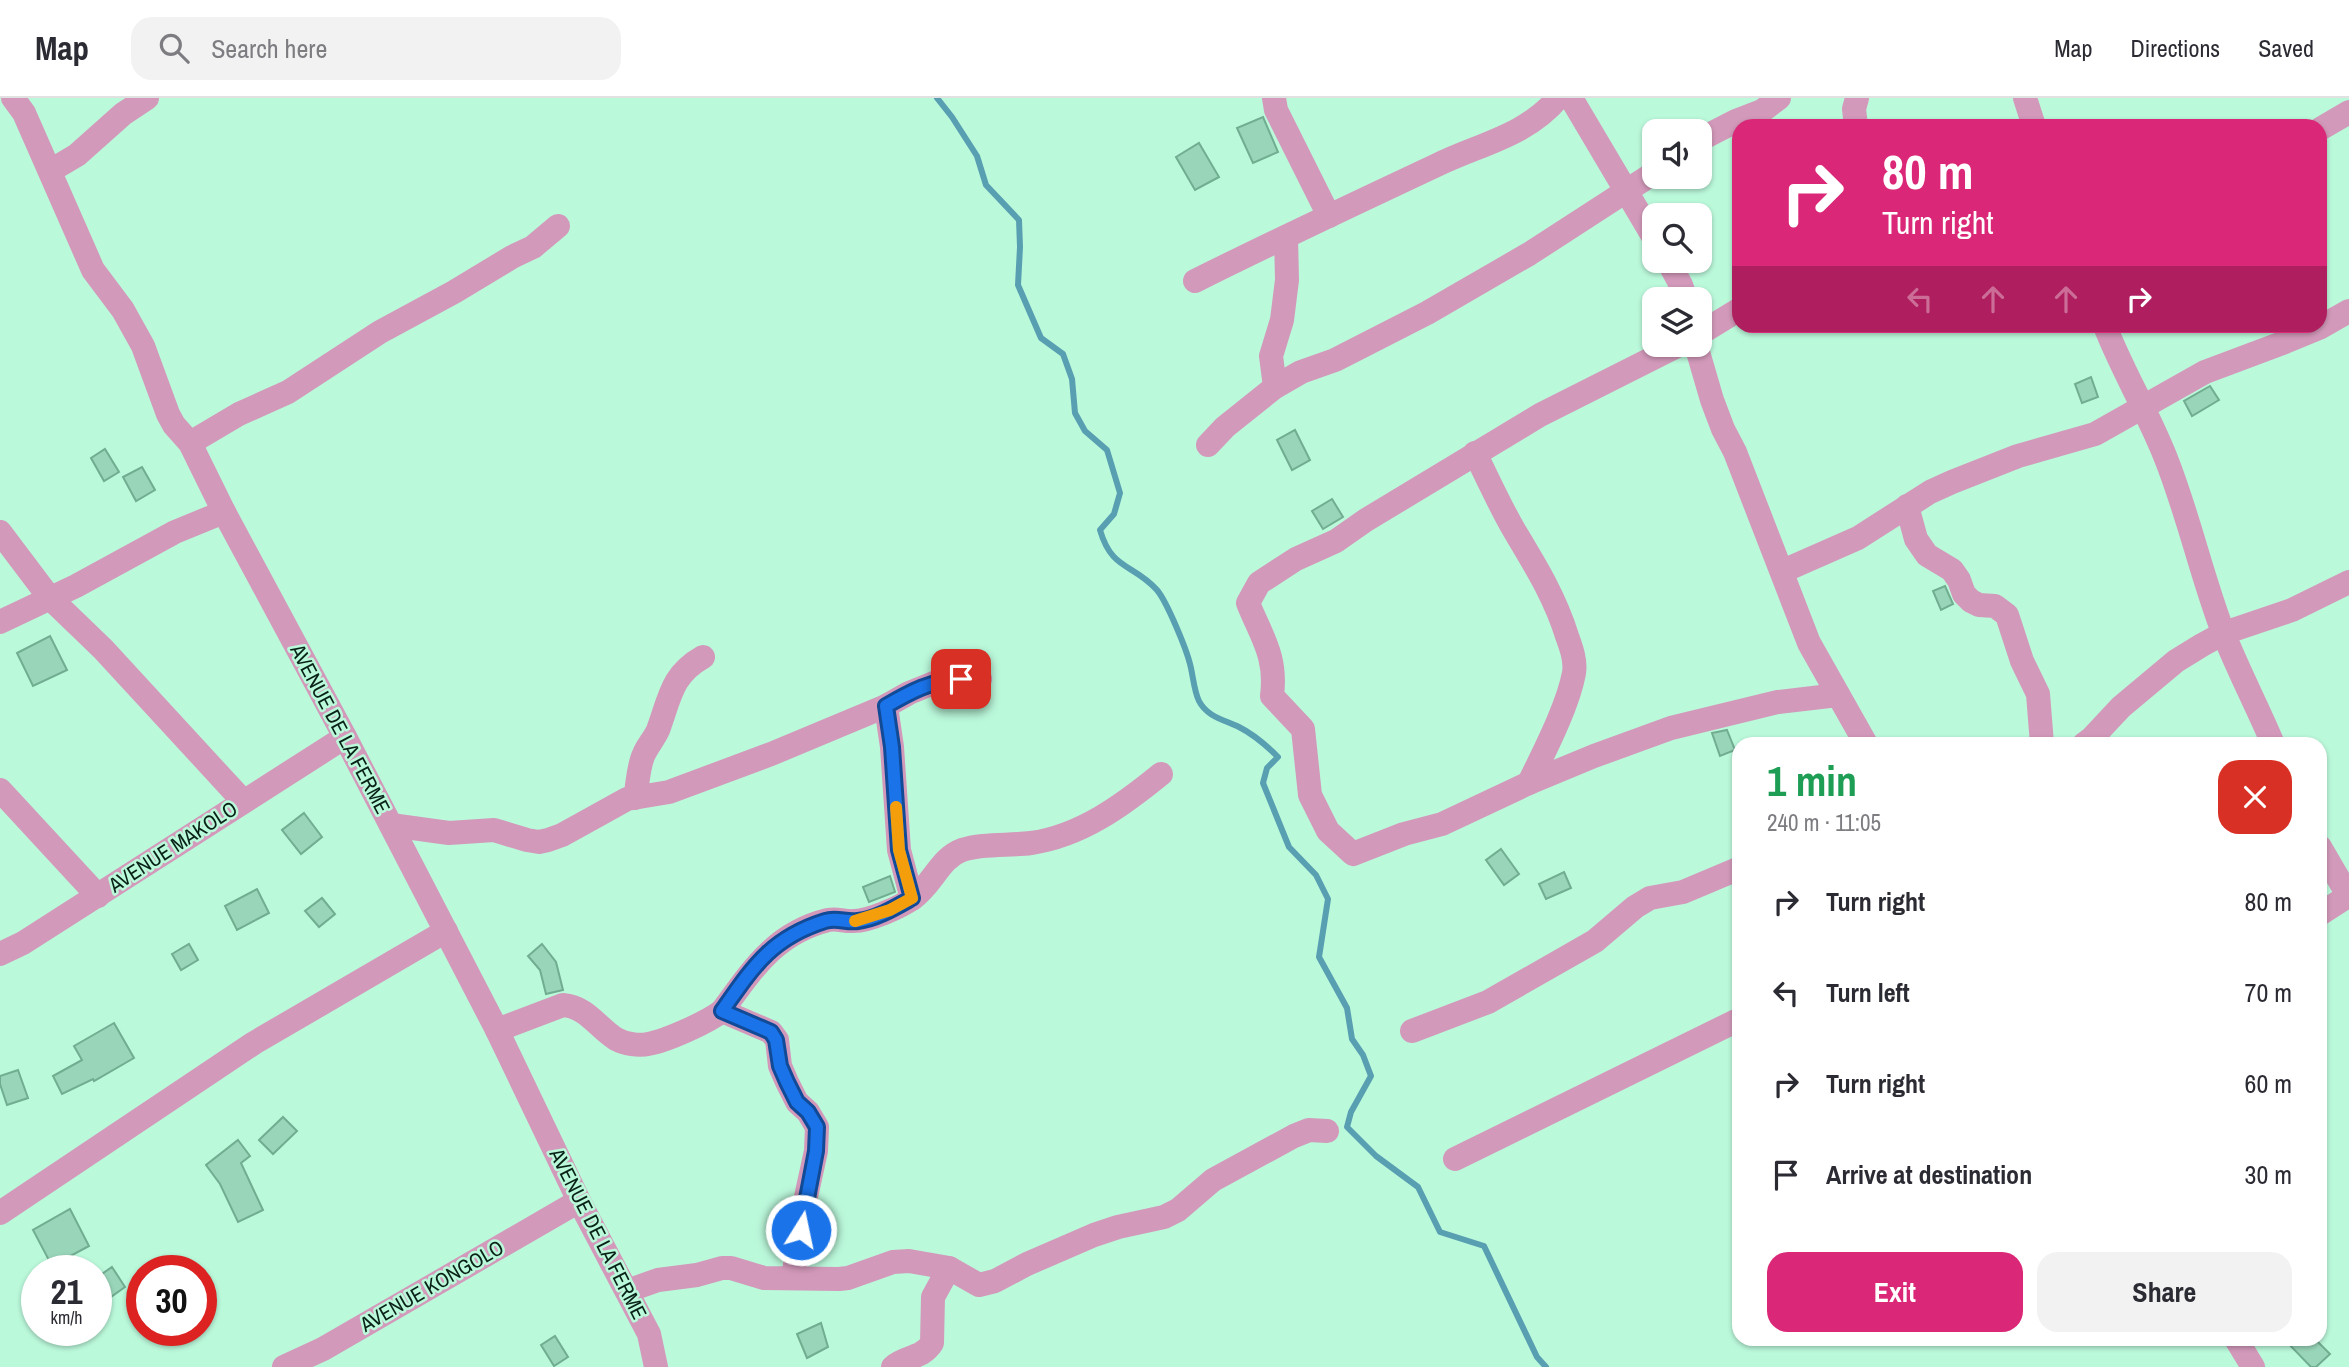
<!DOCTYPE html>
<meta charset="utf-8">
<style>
body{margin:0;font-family:"Archivo Narrow",sans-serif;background:#f2f2f3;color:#2b2b33;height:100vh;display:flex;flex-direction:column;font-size:26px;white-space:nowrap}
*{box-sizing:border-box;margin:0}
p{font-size:23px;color:#7c7c81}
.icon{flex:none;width:38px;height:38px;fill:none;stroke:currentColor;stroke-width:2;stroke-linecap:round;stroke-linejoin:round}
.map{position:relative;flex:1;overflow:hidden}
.sheet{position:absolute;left:1732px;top:639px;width:595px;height:609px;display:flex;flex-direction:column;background:#fff;border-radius:21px;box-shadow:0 2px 5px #0004}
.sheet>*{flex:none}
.banner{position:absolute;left:1732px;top:21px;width:595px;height:214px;border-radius:21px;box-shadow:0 2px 5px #0004;background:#db2777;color:#fff;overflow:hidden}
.fabs{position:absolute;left:1642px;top:21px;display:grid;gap:14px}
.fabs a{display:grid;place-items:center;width:70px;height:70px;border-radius:14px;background:#fff;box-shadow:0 2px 5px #0004;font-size:35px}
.speed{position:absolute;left:21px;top:1157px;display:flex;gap:14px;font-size:35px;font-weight:700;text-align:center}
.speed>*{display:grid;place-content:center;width:91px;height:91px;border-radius:50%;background:#fff;box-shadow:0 2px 5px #0004;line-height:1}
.speed small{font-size:18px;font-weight:400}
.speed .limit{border:10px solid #d22;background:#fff;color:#111}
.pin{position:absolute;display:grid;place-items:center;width:60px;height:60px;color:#fff;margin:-30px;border-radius:14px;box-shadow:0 4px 10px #0006}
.me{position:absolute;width:77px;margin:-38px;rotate:10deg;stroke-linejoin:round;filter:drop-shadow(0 0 5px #0008)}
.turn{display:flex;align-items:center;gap:24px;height:147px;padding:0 35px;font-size:32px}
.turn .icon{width:91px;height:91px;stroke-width:2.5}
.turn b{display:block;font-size:49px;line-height:60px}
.lanes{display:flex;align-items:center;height:66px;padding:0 35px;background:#0003;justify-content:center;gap:35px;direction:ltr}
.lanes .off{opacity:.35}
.round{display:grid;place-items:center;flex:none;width:74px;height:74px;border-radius:21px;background:#f2f2f3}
.headline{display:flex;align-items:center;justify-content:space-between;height:119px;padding:0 35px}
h1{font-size:42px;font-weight:700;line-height:52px;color:#1e9e55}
.action{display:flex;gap:14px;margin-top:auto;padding:14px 35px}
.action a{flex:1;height:80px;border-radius:21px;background:#db2777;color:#fff;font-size:28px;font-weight:700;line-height:80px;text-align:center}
.action a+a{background:#f2f2f3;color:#2b2b33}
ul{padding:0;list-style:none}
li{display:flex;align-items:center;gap:21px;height:91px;padding:0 35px}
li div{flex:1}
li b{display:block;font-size:26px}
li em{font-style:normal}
header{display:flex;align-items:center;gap:42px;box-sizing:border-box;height:98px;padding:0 35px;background:#fff;border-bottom:2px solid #e1e1e2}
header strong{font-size:33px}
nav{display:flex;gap:38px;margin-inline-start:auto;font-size:24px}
.search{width:490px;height:63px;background:#f2f2f3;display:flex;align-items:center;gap:18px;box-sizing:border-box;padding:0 24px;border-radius:21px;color:#7c7c81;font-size:26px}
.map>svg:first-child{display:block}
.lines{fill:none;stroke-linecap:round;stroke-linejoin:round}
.stream{stroke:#599fb2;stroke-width:6}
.building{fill:#99d6b9;stroke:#71ad90;stroke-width:2}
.minor{stroke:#d399ba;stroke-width:24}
.route-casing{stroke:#114b97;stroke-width:18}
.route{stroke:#1a73e8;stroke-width:12}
.slow{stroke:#f59e0b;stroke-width:12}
.labels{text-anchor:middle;stroke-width:5;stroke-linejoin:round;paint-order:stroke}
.street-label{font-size:21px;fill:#092217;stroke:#bbf9db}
</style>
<header>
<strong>Map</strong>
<div class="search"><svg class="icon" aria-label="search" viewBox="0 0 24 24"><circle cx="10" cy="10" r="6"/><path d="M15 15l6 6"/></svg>Search here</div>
<nav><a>Map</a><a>Directions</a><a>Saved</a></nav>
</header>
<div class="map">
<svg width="2349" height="1269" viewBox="0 0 2349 1269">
<rect width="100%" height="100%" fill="#bbf9db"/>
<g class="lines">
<!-- stream -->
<path class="stream" d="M937,0l15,19 25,39 9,29 33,35 1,27 -2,38 23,53 22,16 9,25 3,34 10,18 22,19 13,43 -6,21 -14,16c12,41 33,33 57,60 10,12 29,58 33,74 3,11 4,27 9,37 8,16 26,19 40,26 14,7 28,19 39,30l-11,11 -4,15 26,64 27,28 12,24 -9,58 28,51 5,31 11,16 8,21 -20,36 -4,15 29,29 42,31 22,45 44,14 53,111 9,10"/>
</g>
<!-- building -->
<g class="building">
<path d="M1263,19l15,35 -25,11 -16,-35z"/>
<path d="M1199,45l20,34 -24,13 -19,-33z"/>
<path d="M2091,279l7,20 -16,6 -7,-19z"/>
<path d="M2210,288l9,14 -27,16 -8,-15z"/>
<path d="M1295,332l15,30 -18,10 -15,-30z"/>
<path d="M105,351l14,23 -15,9 -13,-23z"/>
<path d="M142,369l13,23 -19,11 -13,-24z"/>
<path d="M1332,401l11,18 -20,12 -11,-18z"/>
<path d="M1945,488l8,18 -12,6 -8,-19z"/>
<path d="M50,538l17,34 -34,16 -16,-33z"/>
<path d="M1727,632l8,20 -15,6 -8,-23z"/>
<path d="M304,715l18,24 -21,17 -19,-24z"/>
<path d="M1501,751l18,25 -15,11 -18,-25z"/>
<path d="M1564,774l7,16 -25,11 -7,-15z"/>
<path d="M890,778l5,16 -26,10 -6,-15z"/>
<path d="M257,791l12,24 -32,17 -12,-24z"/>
<path d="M322,800l13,16 -16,13 -14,-16z"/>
<path d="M189,846l9,16 -17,10 -9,-16z"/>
<path d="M542,846l14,18 7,28 -17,4 -6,-24 -12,-14z"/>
<path d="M114,925l20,35 -40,23 -1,-2 -31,15 -9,-18 29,-16 -8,-14z"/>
<path d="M18,972l10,28 -21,7 -7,-21v-8z"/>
<path d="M283,1019l14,14 -24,23 -14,-14z"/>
<path d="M238,1042l12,16 -9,7 22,47 -25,12 -18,-38 -14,-19z"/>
<path d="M70,1111l19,37 -37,20 -19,-36z"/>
<path d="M112,1169l13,20 -17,12 -12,-17v-4z"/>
<path d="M821,1225l7,24 -21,11 -10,-24z"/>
<path d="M555,1238l13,21 -14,9 -13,-21z"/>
<path d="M2284,1241h31l15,15 -14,13h-5z"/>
</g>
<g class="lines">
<!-- minor -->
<g class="minor">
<path d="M13,0l11,15 69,157 30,40 20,36 25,68 6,11 16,18 34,69 121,225 152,293 82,171 70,133 7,33"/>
<path d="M1274,0l2,12 53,106"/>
<path d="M1571,0l83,140"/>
<path d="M2025,0l9,28"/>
<path d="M1856,28l-2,-17 3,-11"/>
<path d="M2320,31l29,-17"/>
<path d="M1699,42l37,-19 26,-10 17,-13"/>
<path d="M50,73l27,-16 46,-41 24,-16"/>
<path d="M1668,163l13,24 5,14"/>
<path d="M1195,183c80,-40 161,-78 242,-116 43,-21 89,-29 121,-67"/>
<path d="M2105,228c17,44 42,85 60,130 23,57 36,118 58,176 15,38 34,74 50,112"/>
<path d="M1699,236l41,-25"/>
<path d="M1679,247l-139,70 -174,105 -30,21 -40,18 -37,24 -11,20c14,35 29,53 24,93l31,33 7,66 18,36 25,23 51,-20 38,-10 87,-41 65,-27 77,-28 107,-26 60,-7"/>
<path d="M1696,247l16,55 11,29 12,23 74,191 57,101"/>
<path d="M1275,289l-4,-31 11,-36 5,-40 -1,-43"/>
<path d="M190,345l49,-29 49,-22 92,-60 74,-40 58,-35 21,-10 25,-21"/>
<path d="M1208,347l17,-18 50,-40 26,-15 34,-12 92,-47 102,-59 125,-81"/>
<path d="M1475,355c13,26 25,53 39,77 21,35 41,67 53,106 4,11 9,24 7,37 -6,33 -30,79 -45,110"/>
<path d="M1907,408l9,33 11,16 25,15 7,10 5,14 7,7 8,4 16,1 12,9 15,46 16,33 4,50"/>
<path d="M0,434l49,65 54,52 140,152"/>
<path d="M1783,473l75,-33 72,-46 22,-10 66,-26 77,-22 110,-62 80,-30 34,-14 30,-17"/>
<path d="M0,524l76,-36 99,-54 49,-20"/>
<path d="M886,608l6,41 7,103 13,49"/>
<path d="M2084,646l8,-6 29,-31 55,-46 26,-16 22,-12 68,-23 57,-28"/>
<path d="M0,692l98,106"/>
<path d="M635,700c3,-14 3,-32 9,-44 4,-9 10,-15 14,-24 12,-32 13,-55 45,-73"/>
<path d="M391,727l58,8 45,-3 33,10 12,2 9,-2 14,-5 65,-36 42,-7 102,-38 115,-48 23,-13 32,-13 39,-1"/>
<path d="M2320,749l29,50"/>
<path d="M2320,816l28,-18"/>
<path d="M0,856l23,-11 322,-206"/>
<path d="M722,913l49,21 6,8 3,26 7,16 10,20 11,10 9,15 -1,24 -12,55 -11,72"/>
<path d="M497,932l66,-25c24,2 34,22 53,34 9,5 23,7 32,5 18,-3 60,-22 74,-33 30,-41 53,-78 106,-91 10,-2 17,2 26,1 15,0 47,-14 59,-23 19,-13 27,-40 49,-48 21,-7 47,-4 69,-7 50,-7 92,-38 130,-69"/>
<path d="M1412,933l76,-29 107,-61 40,-34 15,-9 33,-6 57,-24"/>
<path d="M1455,1061l285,-140"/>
<path d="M0,1115l254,-170 192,-112"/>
<path d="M627,1193l31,-11 39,-5 25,-7h9l33,10 75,1 9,-1 45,-16 16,-1 40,7 30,17 16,-4 32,-17 67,-29 24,-8 46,-10 14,-7 35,-30 81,-44 15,-6 18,1"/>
<path d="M2236,1241l17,28"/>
<path d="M284,1269l39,-18 256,-148"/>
<path d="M893,1269c12,-11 29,-8 39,-24l1,-46 16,-29"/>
</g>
</g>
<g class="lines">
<!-- route casing -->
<g class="route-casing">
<path id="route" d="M801,1132l15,-79 1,-24 -9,-15 -11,-10 -10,-20 -7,-16 -4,-26 -5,-8 -49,-21c31,-44 49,-73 103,-90 12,-4 21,2 33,0 18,-2 38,-14 54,-23l-13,-48 -7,-103 -6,-41c24,-14 46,-26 75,-27"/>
</g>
<!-- route -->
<use href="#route" class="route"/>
<!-- slow -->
<path class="slow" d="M855,823l35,-11 22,-12 -13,-48 -3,-43"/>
</g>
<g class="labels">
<!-- street labels -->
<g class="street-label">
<text transform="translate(340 631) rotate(62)" y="7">AVENUE DE LA FERME</text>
<text transform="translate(173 749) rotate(-33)" y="7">AVENUE MAKOLO</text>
<text transform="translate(598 1136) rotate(63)" y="7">AVENUE DE LA FERME</text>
<text transform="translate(432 1188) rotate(-30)" y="7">AVENUE KONGOLO</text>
</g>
</g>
</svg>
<div class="fabs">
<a><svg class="icon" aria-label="sound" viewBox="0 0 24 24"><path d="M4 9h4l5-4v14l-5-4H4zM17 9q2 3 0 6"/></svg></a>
<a><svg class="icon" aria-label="search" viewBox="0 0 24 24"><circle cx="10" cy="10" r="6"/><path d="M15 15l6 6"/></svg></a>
<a><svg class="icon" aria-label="layers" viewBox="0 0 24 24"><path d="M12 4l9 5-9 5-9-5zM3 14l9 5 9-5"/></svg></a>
</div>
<div class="speed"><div>21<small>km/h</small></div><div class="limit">30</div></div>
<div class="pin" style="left:961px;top:581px;background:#d93025"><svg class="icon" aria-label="arrive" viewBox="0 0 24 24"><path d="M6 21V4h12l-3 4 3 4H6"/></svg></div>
<svg class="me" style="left:801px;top:1132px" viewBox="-20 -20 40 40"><circle r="17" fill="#1a73e8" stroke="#fff" stroke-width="3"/><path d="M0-11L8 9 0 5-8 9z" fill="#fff"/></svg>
<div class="banner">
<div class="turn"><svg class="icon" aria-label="right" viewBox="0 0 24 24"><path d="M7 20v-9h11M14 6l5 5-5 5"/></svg><div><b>80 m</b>Turn right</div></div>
<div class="lanes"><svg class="icon off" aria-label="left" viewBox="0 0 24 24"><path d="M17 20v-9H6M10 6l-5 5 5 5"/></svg><svg class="icon off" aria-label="ahead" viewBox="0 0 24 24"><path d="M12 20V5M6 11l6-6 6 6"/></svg><svg class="icon off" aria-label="ahead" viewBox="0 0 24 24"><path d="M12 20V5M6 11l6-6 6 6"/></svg><svg class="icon" aria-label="right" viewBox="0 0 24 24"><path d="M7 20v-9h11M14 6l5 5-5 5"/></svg></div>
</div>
<section class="sheet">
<div class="headline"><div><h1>1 min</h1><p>240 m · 11:05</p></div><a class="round" style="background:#d93025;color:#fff"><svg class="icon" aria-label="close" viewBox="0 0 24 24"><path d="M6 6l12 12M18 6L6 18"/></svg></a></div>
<ul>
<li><svg class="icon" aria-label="right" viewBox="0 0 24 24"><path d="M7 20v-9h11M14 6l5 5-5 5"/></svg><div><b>Turn right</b></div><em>80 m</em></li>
<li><svg class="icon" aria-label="left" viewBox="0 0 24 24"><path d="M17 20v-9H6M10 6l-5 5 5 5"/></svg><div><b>Turn left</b></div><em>70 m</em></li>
<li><svg class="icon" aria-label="right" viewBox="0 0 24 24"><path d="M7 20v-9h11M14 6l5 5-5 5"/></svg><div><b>Turn right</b></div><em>60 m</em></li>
<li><svg class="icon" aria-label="arrive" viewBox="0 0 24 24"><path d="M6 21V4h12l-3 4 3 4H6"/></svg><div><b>Arrive at destination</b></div><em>30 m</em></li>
</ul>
<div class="action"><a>Exit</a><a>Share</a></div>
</section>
</div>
